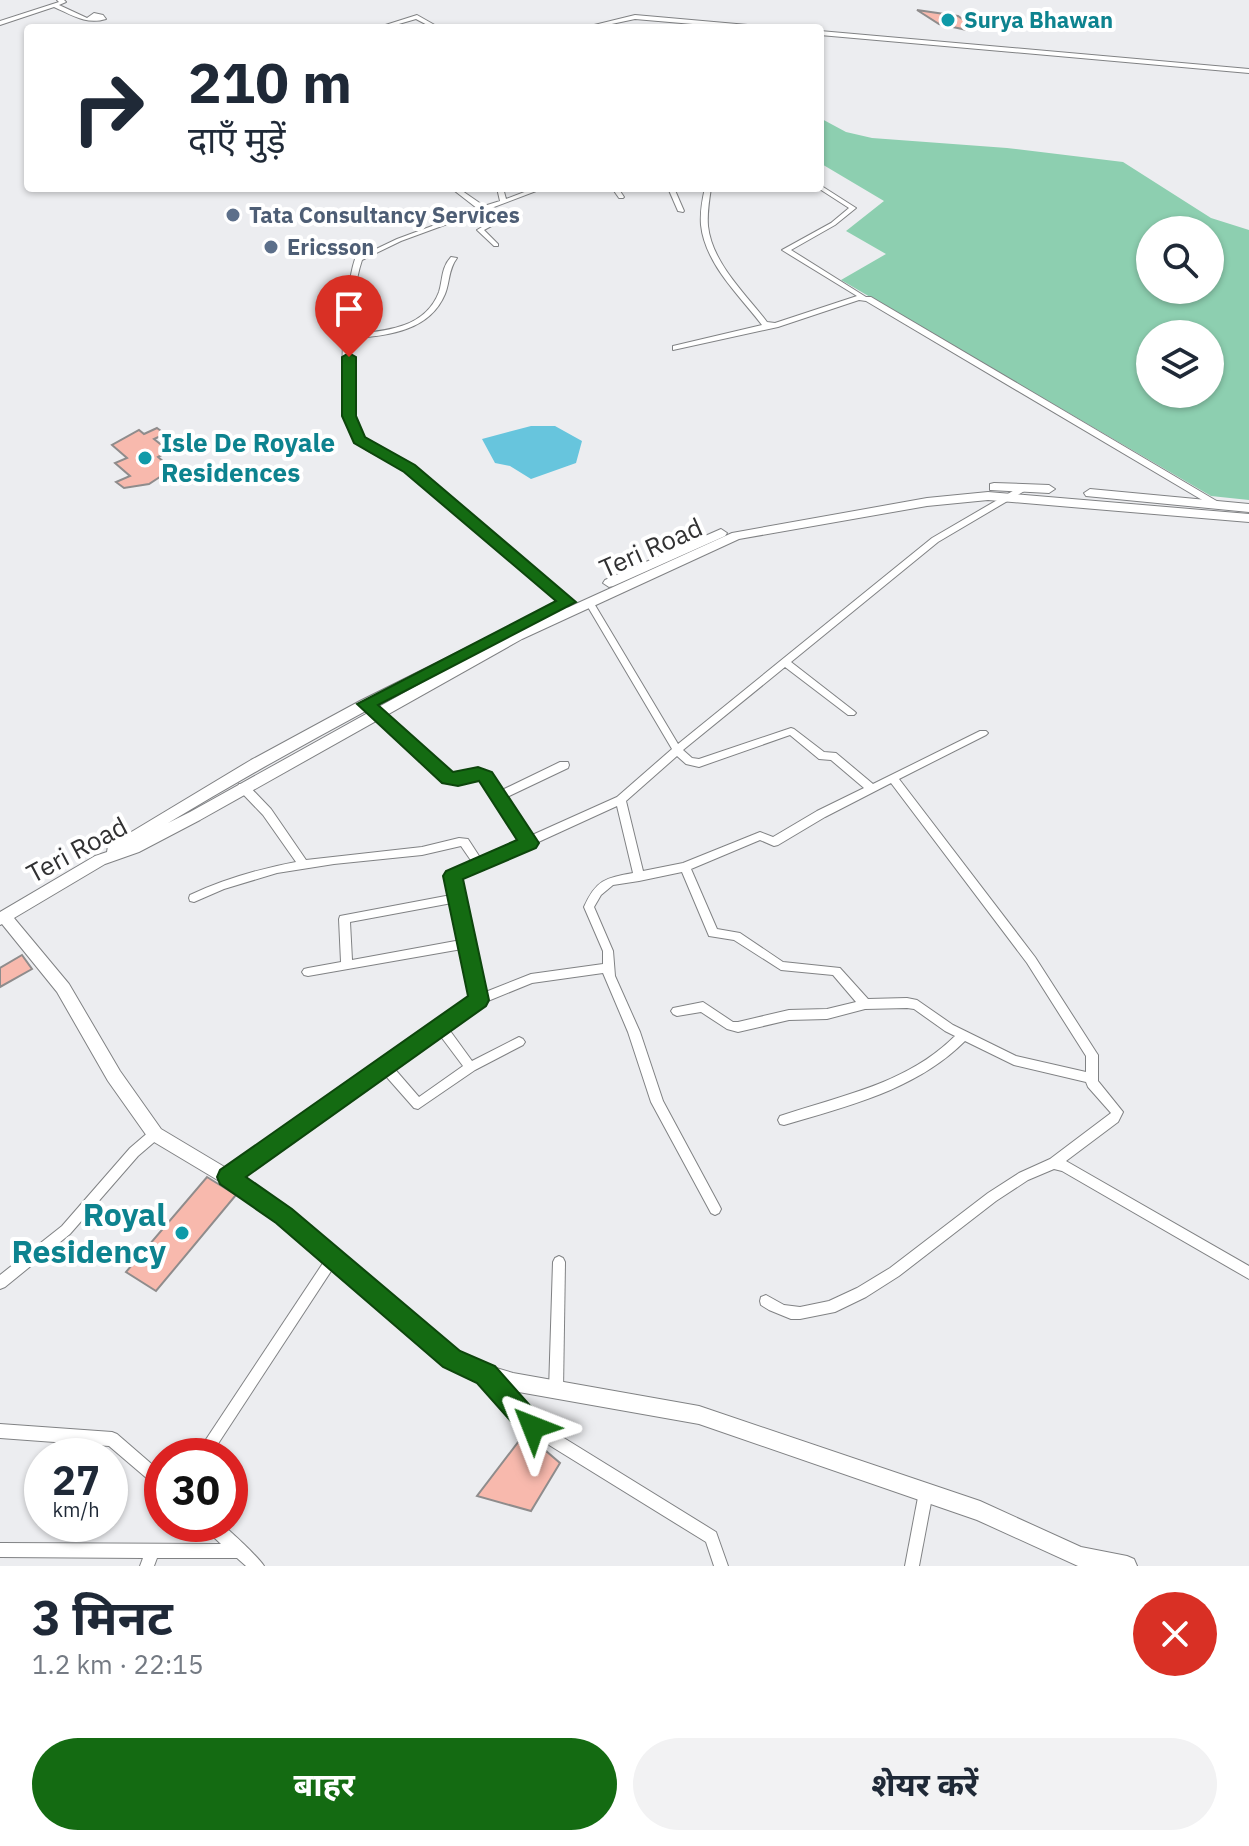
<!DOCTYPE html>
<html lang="hi">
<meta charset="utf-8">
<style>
body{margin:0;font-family:"IBM Plex Sans","Noto Sans Devanagari",sans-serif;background:#f2f2f3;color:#1f2937;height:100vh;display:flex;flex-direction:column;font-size:30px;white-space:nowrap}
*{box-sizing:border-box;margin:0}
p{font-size:26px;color:#747a83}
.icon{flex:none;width:44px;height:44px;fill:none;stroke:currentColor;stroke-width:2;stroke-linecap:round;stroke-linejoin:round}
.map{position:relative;height:1566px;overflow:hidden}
.details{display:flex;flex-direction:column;background:#fff;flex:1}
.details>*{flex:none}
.hud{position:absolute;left:24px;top:24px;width:800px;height:168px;border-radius:8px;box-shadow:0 2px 6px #0004;background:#fff;color:#1f2937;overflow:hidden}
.buttons{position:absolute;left:1136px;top:216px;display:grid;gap:16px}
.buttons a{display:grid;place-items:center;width:88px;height:88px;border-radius:50%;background:#fff;box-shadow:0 2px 6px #0004;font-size:40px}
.speed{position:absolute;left:24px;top:1438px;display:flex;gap:16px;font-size:40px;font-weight:700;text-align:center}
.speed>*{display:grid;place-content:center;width:104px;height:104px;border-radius:50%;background:#fff;box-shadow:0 2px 6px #0004;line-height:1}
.speed small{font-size:20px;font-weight:400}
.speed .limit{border:12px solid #d22;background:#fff;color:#111}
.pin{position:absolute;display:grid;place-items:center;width:68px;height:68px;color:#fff;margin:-82px -34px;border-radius:50% 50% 50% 0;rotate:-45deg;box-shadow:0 0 8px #0007}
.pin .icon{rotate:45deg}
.me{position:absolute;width:88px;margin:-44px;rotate:315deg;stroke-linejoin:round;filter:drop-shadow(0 0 6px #0008)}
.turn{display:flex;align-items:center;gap:28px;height:168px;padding:0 32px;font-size:36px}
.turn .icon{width:104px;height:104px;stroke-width:2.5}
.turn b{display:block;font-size:56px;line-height:68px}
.round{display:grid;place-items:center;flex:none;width:84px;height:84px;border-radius:42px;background:#f2f2f3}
.overview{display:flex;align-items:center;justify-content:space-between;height:136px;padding:0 32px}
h1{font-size:48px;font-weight:700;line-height:60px}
.cta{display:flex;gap:16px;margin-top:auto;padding:16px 32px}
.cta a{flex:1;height:92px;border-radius:48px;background:#146b12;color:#fff;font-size:32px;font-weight:700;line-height:92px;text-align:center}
.cta a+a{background:#f2f2f3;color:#1f2937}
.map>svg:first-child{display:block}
.green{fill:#8dcfb0;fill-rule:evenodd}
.water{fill:#67c5dd}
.building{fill:#f8b9ad;stroke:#8f8c8c;stroke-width:2}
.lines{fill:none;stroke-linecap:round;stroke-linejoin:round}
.street-casing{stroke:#808284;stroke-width:2}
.secondary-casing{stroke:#808284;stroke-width:2}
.street{fill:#fff;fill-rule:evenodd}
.secondary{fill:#fff;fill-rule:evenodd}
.route{fill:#146b12;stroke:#0d460c;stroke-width:2}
.culture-dot{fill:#0f9aa8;stroke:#fff;stroke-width:3}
.service-dot{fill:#5c6f8a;stroke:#fff;stroke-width:3}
.labels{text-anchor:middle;stroke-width:8;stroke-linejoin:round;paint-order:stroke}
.far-culture-label{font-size:22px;font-weight:bold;fill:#0d838f;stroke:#fff;text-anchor:start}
.far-service-label{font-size:22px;font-weight:bold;fill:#4e5e75;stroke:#fff;text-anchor:start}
.culture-label{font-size:26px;font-weight:bold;fill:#0d838f;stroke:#fff;text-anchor:start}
.street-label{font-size:26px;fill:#313132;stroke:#fff}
.near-culture-label{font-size:32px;font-weight:bold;fill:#0d838f;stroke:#fff;text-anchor:end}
</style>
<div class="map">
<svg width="1249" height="1566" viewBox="0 0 1249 1566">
<rect width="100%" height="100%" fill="#ecedf0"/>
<!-- green -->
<path class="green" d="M820,118l26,14 26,6 135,10 116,14 88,56 38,12v270l-38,-4 -370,-216 45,-26 -40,-23 38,-30 -64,-38zM1150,230h60v60h-60zM1150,334h60v60h-60z"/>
<!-- water -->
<path class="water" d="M531,426h24l27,15 -6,22 -45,16 -21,-13 -15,-3 -13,-24z"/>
<!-- building -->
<g class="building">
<path d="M917,10l41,6 11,8 -2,6 -28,-6z"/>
<path d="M157,428l8,6 -11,5 15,12 -11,6 14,12 -23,15 -25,4 -8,-6 14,-6 -15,-13 12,-5 -15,-13 27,-15 5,4z"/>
<path d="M22,955l10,14 -32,18v-19z"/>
<path d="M207,1177l29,18 -80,96 -30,-19z"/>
<path d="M525,1433l35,30 -29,48 -54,-15z"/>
</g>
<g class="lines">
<!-- street casing -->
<g class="street-casing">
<g id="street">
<path d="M57,0h7l2,2 -7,3 28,13 7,-5 9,2 3,4c-20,6 -34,-4 -52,-12l-54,18v-4l59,-19z"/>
<path d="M417,15l23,13h-7l-17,-9 -31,9h-9z"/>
<path d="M635,15l124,11 3,2h-23l-104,-9 -42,9h-11z"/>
<path d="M820,31l429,38v4l-429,-38z"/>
<path d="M820,185l36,23 -21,17 -44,25 75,47h5l349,206v4h-6l-348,-206 -7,-1 -81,27 -105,23v-4l89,-21c-22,-29 -57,-61 -61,-100 -1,-13 1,-24 4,-37h6c-2,13 -4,25 -3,38 4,37 37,67 59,96l8,1 82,-27 -75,-46 49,-27 18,-15 -31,-20h2z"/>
<path d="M451,188h7l26,18 16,-5 -3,-13h6l3,11 29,-11h9l-58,22 11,13 -13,7 14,14v2h-4l-17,-16 13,-8 -10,-10 -79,29 -39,19c-8,24 -9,49 -10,74 32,-3 73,-5 87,-42 4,-13 2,-24 12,-35l6,1c-9,12 -7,24 -12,36 -16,38 -58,41 -94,45 -1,22 -3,79 9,96 11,17 41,24 57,36 53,40 103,86 154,129l1,2 -1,2h-6c-36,-30 -71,-61 -107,-91 -18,-16 -37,-34 -57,-46 -16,-9 -41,-15 -50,-33 -16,-30 -7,-142 4,-175l42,-20 81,-30z"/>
<path d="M612,188h6l6,9 -1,1h-4z"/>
<path d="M668,188h6l10,23 -1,1 -5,-1z"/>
<path d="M1023,485l3,1v4l-88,52 -147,120 63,49 2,2 -2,2h-6l-63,-48 -102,83 9,8 7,1 92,-31 3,1 30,23 12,1 37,31 107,-53h6l2,2 -2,2 -87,44 136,178 61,95 2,3v26l25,31 -5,10 -52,39 183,105v13l-187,-108 -8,-2 -26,11 -32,21 -97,75 -33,21 -31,15 -35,7h-9l-22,-9 -8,-5 -1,-4 1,-4 5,-2 18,10 16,2 29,-6 28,-13 33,-20 98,-75 31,-20 31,-14 61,-46 -23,-26 -2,-5 -72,-17 -49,-24c-49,49 -117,65 -181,84l-4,-1 -2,-4 2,-4c62,-21 127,-32 175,-80l-10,-5 -31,-22 -7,-1 -42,1 -38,10 -38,1 -51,12 -11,-3 -26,-17 -24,4 -4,-2 -2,-3 2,-3 30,-6 30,20h5l51,-12 38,-1 29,-7 -23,-27 -52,-5 -47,-30 -25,-4 -27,-64 -43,9 -26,4 -12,10 -7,12 19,44 2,25 25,56 23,69 56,104 2,4 -2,4 -4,2 -4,-2 -60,-111 -23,-70 -25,-59 -71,10 -49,20 -35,25 24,33 47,-24 4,2 2,3 -2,3 -48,25 -57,39 -4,-1 -30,-34 -152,107 -4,1 -4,-1 -2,-4 2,-4 210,-147 1,-4 6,-1 32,-23 -11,-49 -154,27 -4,-1 -2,-3 2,-3 4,-1 33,-6 -2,-43 1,-3 111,-21 -4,-19 1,-3 24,-11 -11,-16 -39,9 -88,9 -57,9 -53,16 -30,13 -4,-1 -1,-3 1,-3c34,-16 69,-26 106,-33l-33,-47 -24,-25 -1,-3 1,-3h8l24,25 35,51 116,-13 37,-9 9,1 13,20 41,-19 -41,-61c-12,-2 -23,5 -37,2l-76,-70 -2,-2 2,-2h6l77,68 25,-4 13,2 11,18 60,-29h8l1,3 -1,3 -63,30 25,38 87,-39 55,-48 -87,-147 1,-2h6l86,144 254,-206zM790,735l29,24 12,1 33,28 -47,23 -44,26 -13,-5 -77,31 -40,8 -17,-70 51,-45 9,8 13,3zM891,783l136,180 59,93v16l-70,-16 -63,-31 -36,-25 -10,-2 -39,1 -28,-31 -57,-6 -43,-29 -23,-4 -26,-60 69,-29 14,6 4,-1 47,-28zM617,806l16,67c-28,5 -37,7 -49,34l19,44v13l-72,10 -48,19 -25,-115 70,-32h5l1,-2zM452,903l9,37 -109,20 -2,-38zM439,1034l24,32 -44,31 -26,-30z"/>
<path d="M155,1129l4,1 2,4 -2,4 -21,18 -68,78 -65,53 -5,2v-14l62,-49 68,-78 21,-18z"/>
<path d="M333,1252l4,2 2,4 -2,4 -127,194h-15l134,-202z"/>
<path d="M559,1256l4,2 2,4 -2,128 -2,5 -5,2 -5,-2 -2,-5 4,-128 2,-4z"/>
<path d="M487,1369l5,1 46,52 178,110 12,34h-14l-8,-24 -178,-110 -46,-52 -2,-5 2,-5z"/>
<path d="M0,1424l112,8 5,2 45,39v16l-5,-2 -48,-41 -109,-8z"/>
<path d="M926,1485l5,2 2,5 -14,74h-14l14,-74 2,-5z"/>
<path d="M203,1524c6,0 14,-1 19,1 8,5 38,34 42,41h-18l-9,-8h-80l-3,8h-14l3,-8 -143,-1v-14l221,1 -16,-15z"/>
</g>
</g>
<!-- secondary casing -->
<g class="secondary-casing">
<g id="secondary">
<path d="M994,483l55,2 6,4 -6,4 -59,-3v-6z"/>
<path d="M1090,489l159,15v8l-163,-16 -2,-3z"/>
<path d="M988,492l261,22v8l-261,-22 -61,6 -188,33 -217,100 -322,181 -61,32 -34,12 -91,54 55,66 51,87 41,58 97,58 32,23 169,143 20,10 34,10 186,33 281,95 101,46 46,9 7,3 3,7h-59l-101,-46 -278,-96 -186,-33 -37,-11 -31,-15 -167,-143 -32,-25 -97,-58 -41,-58 -51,-89 -55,-68 -2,1v-13l95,-56 12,-4 1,-6 143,-86 109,-59 201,-100h8l2,3 -4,4 165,-75 195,-35zM463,660l-273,152 -22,11c97,-58 195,-112 295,-163z"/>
<path d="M721,529l6,4 -2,3 -112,50 -4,1 -6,-4 2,-3z"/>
</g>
</g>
<!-- street -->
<use href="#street" class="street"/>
<!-- secondary -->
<use href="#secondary" class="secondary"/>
</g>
<!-- route -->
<path class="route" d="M349,353l7,4v59l9,21 50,28 161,137 -198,103 75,67 25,-5 14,5 47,71 -3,5 -73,31 26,121 -3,6 -240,171 46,32 168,142 35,15 47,53 3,8 -3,9 -9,4 -9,-4 -47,-53 -34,-16 -167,-144 -56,-39 -3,-7 3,-7 248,-174 -25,-120 3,-5 71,-31 -38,-59 -21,5 -16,-3 -85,-79 199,-103 -152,-129 -50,-29 -12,-27v-59z"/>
<!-- markers -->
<g class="culture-dot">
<circle cx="948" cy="20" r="8"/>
<circle cx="145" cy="458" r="8"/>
<circle cx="182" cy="1233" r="8"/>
</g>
<g class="service-dot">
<circle cx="233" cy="215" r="8"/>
<circle cx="271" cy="247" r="8"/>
</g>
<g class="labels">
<!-- far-culture labels -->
<g class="far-culture-label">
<text x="964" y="28">Surya Bhawan</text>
</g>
<!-- far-service labels -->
<g class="far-service-label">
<text x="249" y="223">Tata Consultancy Services</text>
<text x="287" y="255">Ericsson</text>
</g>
<!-- culture labels -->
<g class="culture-label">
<text x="161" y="452">Isle De Royale<tspan x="161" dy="30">Residences</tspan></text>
</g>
<!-- street labels -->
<g class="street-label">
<text transform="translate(651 548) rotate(-24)" y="9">Teri Road</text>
<text transform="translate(77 850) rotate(-28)" y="9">Teri Road</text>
</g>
<!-- near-culture labels -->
<g class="near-culture-label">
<text x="166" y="1226">Royal<tspan x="166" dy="37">Residency</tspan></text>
</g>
</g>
</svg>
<div class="buttons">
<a><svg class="icon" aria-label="search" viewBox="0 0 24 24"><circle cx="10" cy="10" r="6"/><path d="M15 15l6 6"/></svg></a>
<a><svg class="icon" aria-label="layers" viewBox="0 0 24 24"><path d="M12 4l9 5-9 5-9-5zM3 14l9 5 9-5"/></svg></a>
</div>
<div class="speed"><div>27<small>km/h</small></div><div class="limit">30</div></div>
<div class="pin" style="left:349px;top:357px;background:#d93025"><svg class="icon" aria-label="arrive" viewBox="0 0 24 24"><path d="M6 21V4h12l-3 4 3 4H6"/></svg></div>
<svg class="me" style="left:533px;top:1427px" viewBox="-20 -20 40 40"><path d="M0-17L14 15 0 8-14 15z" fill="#146b12" stroke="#fff" stroke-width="4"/></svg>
<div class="hud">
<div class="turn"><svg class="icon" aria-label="right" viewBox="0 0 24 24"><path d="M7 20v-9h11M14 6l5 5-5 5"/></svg><div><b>210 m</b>दाएँ मुड़ें</div></div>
</div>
</div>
<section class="details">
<div class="overview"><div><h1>3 मिनट</h1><p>1.2 km · 22:15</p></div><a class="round" style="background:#d93025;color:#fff"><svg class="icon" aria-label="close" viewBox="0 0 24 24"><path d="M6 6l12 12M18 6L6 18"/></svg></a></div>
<div class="cta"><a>बाहर</a><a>शेयर करें</a></div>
</section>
